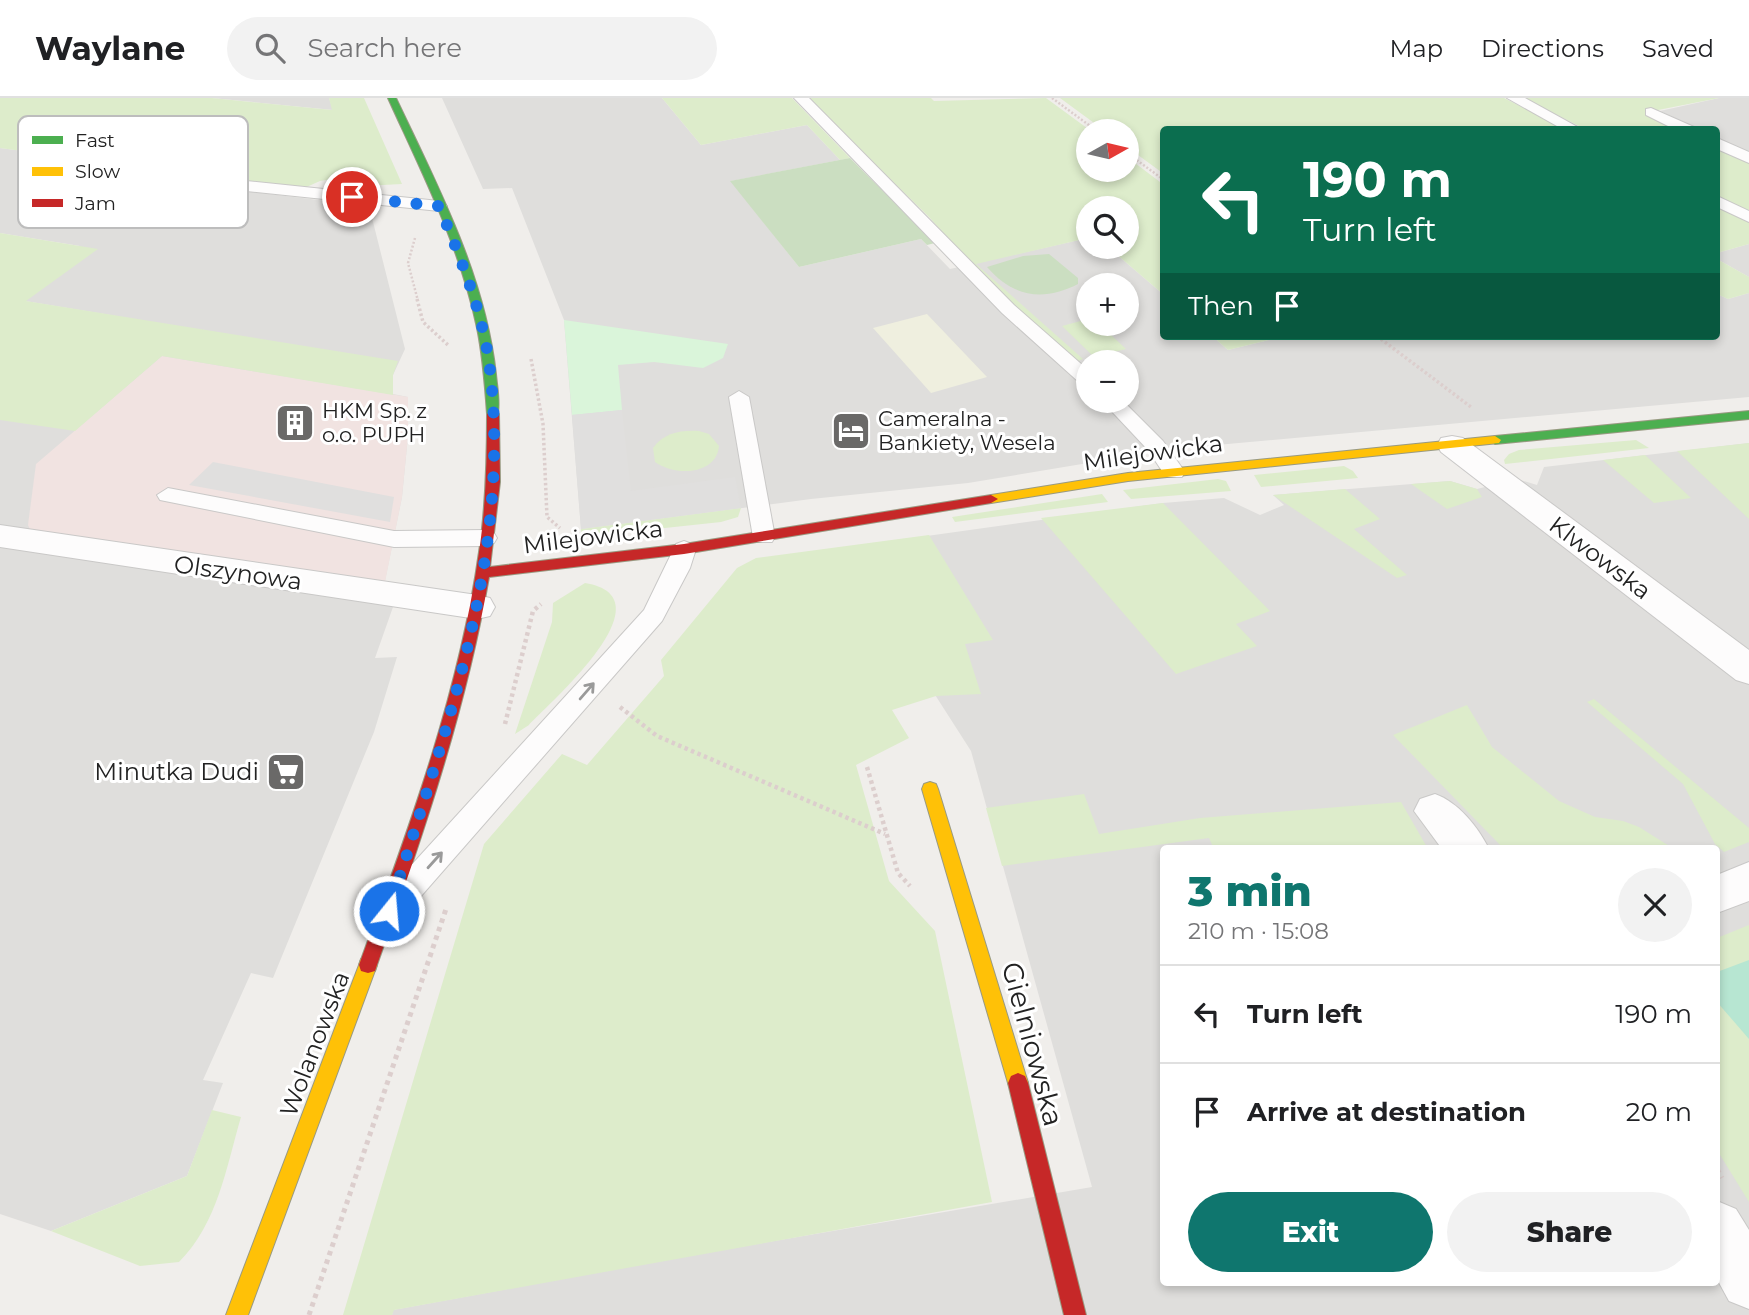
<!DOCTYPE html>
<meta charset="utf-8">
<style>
body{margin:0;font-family:Montserrat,sans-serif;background:#f2f2f2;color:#202124;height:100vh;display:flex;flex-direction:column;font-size:26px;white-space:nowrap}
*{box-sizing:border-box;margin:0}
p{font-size:23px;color:#757577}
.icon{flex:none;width:38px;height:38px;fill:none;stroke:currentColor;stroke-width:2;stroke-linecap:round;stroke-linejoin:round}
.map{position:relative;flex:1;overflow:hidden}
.panel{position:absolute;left:1160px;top:747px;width:560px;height:441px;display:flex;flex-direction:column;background:#fff;border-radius:7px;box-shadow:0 4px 10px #0003}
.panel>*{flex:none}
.hud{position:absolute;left:1160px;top:28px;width:560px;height:214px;border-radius:7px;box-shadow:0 4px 10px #0003;background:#0b6e4f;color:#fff;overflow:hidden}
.needle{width:46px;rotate:82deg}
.fabs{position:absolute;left:1076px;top:21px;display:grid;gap:14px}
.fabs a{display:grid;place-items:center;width:63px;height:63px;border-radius:50%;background:#fff;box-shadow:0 4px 10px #0003;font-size:35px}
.pin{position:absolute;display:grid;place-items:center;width:60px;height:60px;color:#fff;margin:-30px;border:4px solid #fff;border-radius:50%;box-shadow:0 2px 7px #0007}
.me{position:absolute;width:77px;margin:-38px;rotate:17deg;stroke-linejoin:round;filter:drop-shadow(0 0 5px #0008)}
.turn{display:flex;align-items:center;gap:24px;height:147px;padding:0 28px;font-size:32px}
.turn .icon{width:91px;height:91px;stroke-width:2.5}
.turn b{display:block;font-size:49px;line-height:60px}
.then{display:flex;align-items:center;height:66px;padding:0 28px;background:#0003;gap:14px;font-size:26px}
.round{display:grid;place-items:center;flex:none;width:74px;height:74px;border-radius:37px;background:#f2f2f2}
.headline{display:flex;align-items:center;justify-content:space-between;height:119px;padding:0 28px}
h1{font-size:42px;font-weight:800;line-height:52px;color:#0f766e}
.button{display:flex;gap:14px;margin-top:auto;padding:14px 28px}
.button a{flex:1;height:80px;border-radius:42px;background:#0f766e;color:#fff;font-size:28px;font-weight:800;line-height:80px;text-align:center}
.button a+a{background:#f2f2f2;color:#202124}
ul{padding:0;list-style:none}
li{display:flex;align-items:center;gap:21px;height:98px;padding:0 28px;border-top:2px solid #e0e0e0}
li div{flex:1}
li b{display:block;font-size:26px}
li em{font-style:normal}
header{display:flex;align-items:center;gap:42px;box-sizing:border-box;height:98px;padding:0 35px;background:#fff;border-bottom:2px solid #e0e0e0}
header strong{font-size:33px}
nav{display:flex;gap:38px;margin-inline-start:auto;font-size:24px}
.search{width:490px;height:63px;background:#f2f2f2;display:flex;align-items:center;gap:18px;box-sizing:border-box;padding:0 24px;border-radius:38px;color:#757577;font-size:26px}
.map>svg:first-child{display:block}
.residential{fill:#dfdedc;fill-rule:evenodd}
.commercial{fill:#f1e3e1}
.farmland{fill:#efefdf}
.grass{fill:#ddeccb}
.forest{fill:#cbdec1}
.park{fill:#daf5da}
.pitch{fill:#b7e6d2}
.parking{fill:#e0dfde}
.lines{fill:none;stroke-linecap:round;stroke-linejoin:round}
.lane-casing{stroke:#c9c8c7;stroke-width:2}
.street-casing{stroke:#c9c8c7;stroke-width:2}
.fast-casing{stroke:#999a82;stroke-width:2}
.slow-casing{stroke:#999a82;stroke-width:2}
.jam-casing{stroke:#999a82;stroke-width:2}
.path-far3{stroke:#dccecd;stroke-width:2.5;stroke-dasharray:2 2;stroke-linecap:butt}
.path-far2{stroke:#dccecd;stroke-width:3.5;stroke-dasharray:2.5 2.5;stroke-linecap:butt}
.path-far1{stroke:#dccecd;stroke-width:4.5;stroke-dasharray:3.5 3.5;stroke-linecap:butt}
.path{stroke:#dccecd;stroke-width:5;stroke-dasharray:4.5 4.5;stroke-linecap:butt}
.lane{fill:#fdfcfc;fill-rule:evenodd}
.street{fill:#fdfcfc;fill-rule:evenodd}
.fast{fill:#4caf50;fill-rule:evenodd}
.slow{fill:#ffc107;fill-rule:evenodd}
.jam{fill:#c62828;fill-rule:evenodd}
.oneway{stroke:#9a9a9a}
.route{stroke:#1a73e8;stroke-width:12;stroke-dasharray:0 21.6}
.labels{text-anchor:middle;stroke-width:6;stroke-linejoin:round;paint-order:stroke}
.far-poi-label{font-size:21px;fill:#222;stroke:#fff;text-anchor:start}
.street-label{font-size:24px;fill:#222;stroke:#fff}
.poi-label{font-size:24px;fill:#222;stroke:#fff;text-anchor:end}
.near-street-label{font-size:28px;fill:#222;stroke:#fff}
.key{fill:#fff;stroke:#bdbdbd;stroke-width:2}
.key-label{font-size:19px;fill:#222}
</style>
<header>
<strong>Waylane</strong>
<div class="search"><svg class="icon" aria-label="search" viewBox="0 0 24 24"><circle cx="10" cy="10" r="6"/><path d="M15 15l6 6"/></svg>Search here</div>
<nav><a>Map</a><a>Directions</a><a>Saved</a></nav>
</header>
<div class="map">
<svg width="1749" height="1217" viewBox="0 0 1749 1217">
<rect width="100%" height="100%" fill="#f0eeeb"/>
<!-- residential -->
<g class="residential">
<path d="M212,0h117l4,12z"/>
<path d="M442,0h220l39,47 106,-20 33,35 -109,21 68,86 122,-28 29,30 138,-31v9h20l56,48v41h48l16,14 57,-14h432v-42l11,5 21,-6v104l-577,52 -204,34 -157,16 -230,30 -17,-209 -52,-132 -29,1zM1088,187h39v39h-39zM1088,264h39v39h-39z"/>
<path d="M1719,0h30v55l-32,-15v-8l-18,-1 -39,-18z"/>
<path d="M0,50l78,10 -16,11 307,37 36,143 -12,26v19l15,3v39l-6,61 -18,89 9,21 -18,51 22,-1 -23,75 -101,246 -22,-5 -48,107 20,3 -36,93 -136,55 -51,-17v-807l116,-91 -91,-15 55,-55 -80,-13z"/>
<path d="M1749,146v33l-32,-18v-6z"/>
<path d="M1749,345v872h-1357l1,-5 304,-56 395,-67 -121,-436 -130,-203 322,-45 61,-5 36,17 24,-10 -11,-10 177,-14 27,8 40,-10 20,6 7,-18zM1164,751h553v434h-553z"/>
</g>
<!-- commercial -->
<path class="commercial" d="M162,258l246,41v39l-6,61 -18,90 -353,-55 -3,-7 8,-61z"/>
<!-- farmland -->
<path class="farmland" d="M927,216l60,63 -56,16 -58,-65z"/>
<!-- grass -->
<g class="grass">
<path d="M0,0h212l120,12 -3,-12h35l38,86 -38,2 -19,-9 -25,4 -18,8 -302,-41z"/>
<path d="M662,0h130l58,60 -10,2 -33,-35 -106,20z"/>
<path d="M807,0h124l3,3 112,-3 45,33h-3v39h39v-13l37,28v110l-56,-48h19v-39h-39v30l-112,26 107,95 -5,2 -47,-39 -60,-57 -42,-48z"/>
<path d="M1060,0h444l62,31 -402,1v44l-37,-27v-16h-22z"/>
<path d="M1523,0h196l-71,14 31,18 -94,-1z"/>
<path d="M1717,49l32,15v50l-32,-16z"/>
<path d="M1717,108l32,16v22l-32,9z"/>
<path d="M0,135l98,16 -72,52 372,60 -5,14v20l-231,-39 -87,75 -75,-11z"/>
<path d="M1717,161l32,18v16l-21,6 -11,-5z"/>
<path d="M1088,221v5h28l5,5 -12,4 17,16 -32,8 -32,-31z"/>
<path d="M1212,238h73l-57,14z"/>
<path d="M699,333l10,3 10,12c-3,30 -45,30 -64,16l-2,-14c11,-15 27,-18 46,-17z"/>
<path d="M1636,342l13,8 -144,16 -1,-4 5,-6 10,-4z"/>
<path d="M1749,345v76l-72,-68z"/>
<path d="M1645,357l46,43 -37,5 -51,-43z"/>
<path d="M1344,368l9,5 5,7 -97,9 -7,-12z"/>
<path d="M1218,381l8,2 5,10 -100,8 -8,-9z"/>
<path d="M1450,383l27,8 5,8 -35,12 -36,-25z"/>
<path d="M1345,391l35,30 -26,10 53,46 -10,3 -124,-83z"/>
<path d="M1102,396l6,8 -153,20 -3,-5z"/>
<path d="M1163,405l107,108 -34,13 21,22 -81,28 -135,-156z"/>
<path d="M741,410l-3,9 -17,5 -140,15v-8z"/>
<path d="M929,437l64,105 -28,4 16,50 -45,2 -44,14 17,28 -53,27 33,116 46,50 57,271 -598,108 -2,5h-49l141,-471 78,-90 25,11 77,-89 -3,-16 76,-92 19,-10z"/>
<path d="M585,485c86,14 -32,117 -56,142l-14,9 37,-112 1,-19z"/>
<path d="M1594,601l155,129v14l-25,10 -9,-8 -32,-60 -96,-82z"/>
<path d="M1467,607l25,42 67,54 36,16 28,4 16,6 35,22h-170l-111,-114z"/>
<path d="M1084,696l15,40 101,-16 201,-16 27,47h-214l-5,-11 -207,28 -16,-58z"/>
<path d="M1749,827v277l-32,-52v-212z"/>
<path d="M212,1012l29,7c-15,51 -23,106 -62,145l-39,4 -89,-35 136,-55z"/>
</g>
<!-- forest -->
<g class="forest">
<path d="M850,60l85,85 -8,2 -6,-6 -122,28 -69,-86z"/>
<path d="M1049,156l29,24v6c-35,18 -65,13 -91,-17l36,-11z"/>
</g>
<!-- park -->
<path class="park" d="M564,222l164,24 -5,14 -20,10 -49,-6 -36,3 4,45 -50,5z"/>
<!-- pitch -->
<path class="pitch" d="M1749,862v79l-32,-37v-30z"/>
<!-- parking -->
<g class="parking">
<path d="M622,312l9,81 104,-14 6,31 -160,21 -9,-114z"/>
<path d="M213,364l181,35 -4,25 -201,-37z"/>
</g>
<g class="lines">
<!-- lane casing -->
<g class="lane-casing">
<g id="lane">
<path d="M794,0h15l205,207 74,65v16l-7,-2 -79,-71z"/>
<path d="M1507,0h18l58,32h-19z"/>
<path d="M1651,10l43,19 2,3h-20l-30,-15v-6z"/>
<path d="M1717,40l32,14v11l-32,-14z"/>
<path d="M75,60l113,17 251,26 8,5 -8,5 -251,-26 -118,-19v-6z"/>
<path d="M1717,98l32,15v11l-32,-15z"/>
<path d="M739,293l10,6 26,140 -3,5h-16l-3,-5 -24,-140z"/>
<path d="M1102,303h21l40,40 22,31 -3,5h-16l-18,-27z"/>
<path d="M168,390l226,43 92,-1 8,3 3,5 -3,5 -8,3 -92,1 -234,-47 -3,-5z"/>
<path d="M684,443l8,3 4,5 -6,19 -28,53 -254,290 -11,4 -11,-4 -4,-9 4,-9 258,-283 32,-66z"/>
</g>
</g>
<!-- street casing -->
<g class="street-casing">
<g id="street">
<path d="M1452,338l11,2 286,212v34l-13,-4 -295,-228 -4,-7 4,-7z"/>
<path d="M0,427l477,70 13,3 5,9 -5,9 -13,3 -477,-72z"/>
<path d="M1435,696c23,8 43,33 54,55h-47l-28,-38 6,-12z"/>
<path d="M1749,764v39l-32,12v-38z"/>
<path d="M1717,1103l19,8 13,21v79l-20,-8 -12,-22z"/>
</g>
</g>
<!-- fast casing -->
<g class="fast-casing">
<g id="fast">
<path d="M388,0h8c42,89 89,177 100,276 1,13 5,31 1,43h-8l-2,-3c-2,-29 -4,-57 -10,-86 -17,-81 -55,-155 -89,-230z"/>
<path d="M1749,313v8l-254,25 -6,-4 6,-4z"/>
</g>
</g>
<!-- slow casing -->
<g class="slow-casing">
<g id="slow">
<path d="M1495,338l6,4 -2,3 -371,38 -137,22 -7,-4 7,-4 137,-22z"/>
<path d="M930,684l6,2 2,5 90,294 -3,7 -7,3 -7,-3 -3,-7 -86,-294 2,-5z"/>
<path d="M368,859l7,2 2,6 -129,350h-22l133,-350 2,-6z"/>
</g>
</g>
<!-- jam casing -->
<g class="jam-casing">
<g id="jam">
<path d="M493,312l6,4 1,68 -10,85 194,-23 307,-49 7,4 -7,4 -307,51 -195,23c-23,133 -67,261 -112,388l-2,6 -7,2 -7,-2 -2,-6c49,-134 100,-271 120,-413 7,-46 8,-92 8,-138z"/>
<path d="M1018,975l7,3 3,7 58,232h-22l-56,-232 3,-7z"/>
</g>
</g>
<!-- path-far3 -->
<g class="path-far3">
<path d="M1052,0l45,33"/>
<path d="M1127,55l37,27"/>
<path d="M415,140l-7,25 10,38"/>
</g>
<!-- path-far2 -->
<g class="path-far2">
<path d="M417,201l6,23 25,23"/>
<path d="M1377,238l94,71"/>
<path d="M531,261l12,65 4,93 13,11"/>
</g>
<!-- path-far1 -->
<g class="path-far1">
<path d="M620,609l37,29 228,98"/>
<path d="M505,626l28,-113 8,-7"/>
<path d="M867,669l31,106 12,13"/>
</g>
<!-- path -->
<g class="path">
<path d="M1717,1071l5,9"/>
<path d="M309,1217l138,-409"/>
</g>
<!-- lane -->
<use href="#lane" class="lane"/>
<!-- street -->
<use href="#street" class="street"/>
<!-- fast -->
<use href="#fast" class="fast"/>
<!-- slow -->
<use href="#slow" class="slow"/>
<!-- jam -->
<use href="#jam" class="jam"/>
</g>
<!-- one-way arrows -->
<defs><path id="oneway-shaft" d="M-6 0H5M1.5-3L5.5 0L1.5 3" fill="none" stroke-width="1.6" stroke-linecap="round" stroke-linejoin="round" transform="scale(1.75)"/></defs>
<g class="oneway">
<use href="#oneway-shaft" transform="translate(587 593) rotate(-49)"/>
<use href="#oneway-shaft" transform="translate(435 762) rotate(-48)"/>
</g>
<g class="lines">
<!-- route -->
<path class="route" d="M352,99l87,9c21,51 42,101 50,156 25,188 -45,373 -100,549"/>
</g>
<!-- icons -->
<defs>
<g id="building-square" transform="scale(2.0125)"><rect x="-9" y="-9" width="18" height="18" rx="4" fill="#6a6968" stroke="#fff"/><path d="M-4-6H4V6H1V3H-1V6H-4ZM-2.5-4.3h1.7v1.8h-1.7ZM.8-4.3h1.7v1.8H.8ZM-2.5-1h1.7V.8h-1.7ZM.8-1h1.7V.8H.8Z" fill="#fff"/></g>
<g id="hotel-square" transform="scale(2.0125)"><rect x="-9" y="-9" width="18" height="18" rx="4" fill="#6a6968" stroke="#fff"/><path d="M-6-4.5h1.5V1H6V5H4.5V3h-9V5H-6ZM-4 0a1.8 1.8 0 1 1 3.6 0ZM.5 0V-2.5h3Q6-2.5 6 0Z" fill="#fff"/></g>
<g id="supermarket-square" transform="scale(2.0125)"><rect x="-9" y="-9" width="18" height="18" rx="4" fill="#6a6968" stroke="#fff"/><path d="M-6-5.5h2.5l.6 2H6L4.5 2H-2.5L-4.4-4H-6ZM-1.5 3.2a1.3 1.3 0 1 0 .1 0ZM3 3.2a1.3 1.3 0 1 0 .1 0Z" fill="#fff"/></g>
</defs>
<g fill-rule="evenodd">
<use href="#building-square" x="295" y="325"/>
<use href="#hotel-square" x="851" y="333"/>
<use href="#supermarket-square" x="286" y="674"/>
</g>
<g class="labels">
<!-- far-poi labels -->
<g class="far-poi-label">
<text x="322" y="320">HKM Sp. z<tspan x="322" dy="24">o.o. PUPH</tspan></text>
<text x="878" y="328">Cameralna -<tspan x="878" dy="24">Bankiety, Wesela</tspan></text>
</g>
<!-- street labels -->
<g class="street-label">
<text transform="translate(1153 355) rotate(-8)" y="8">Milejowicka</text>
<text transform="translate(593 439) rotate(-7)" y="8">Milejowicka</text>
<text transform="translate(1600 460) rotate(37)" y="8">Klwowska</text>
<text transform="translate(238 475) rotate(8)" y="8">Olszynowa</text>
<text transform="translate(315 946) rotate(-69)" y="8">Wolanowska</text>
</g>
<!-- poi labels -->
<g class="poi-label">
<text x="259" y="682">Minutka Dudi</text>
</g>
<!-- near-street labels -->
<g class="near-street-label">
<text transform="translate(1033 946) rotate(75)" y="10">Gielniowska</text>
</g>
</g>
<!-- legend -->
<rect x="18" y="18" width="230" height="112" rx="10" class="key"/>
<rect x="32" y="38" width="31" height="8" fill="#4caf50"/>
<rect x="32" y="69" width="31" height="9" fill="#ffc107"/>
<rect x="32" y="101" width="31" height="8" fill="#c62828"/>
<g class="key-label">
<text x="75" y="49">Fast</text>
<text x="75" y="80">Slow</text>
<text x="75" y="112">Jam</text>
</g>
</svg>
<div class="fabs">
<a><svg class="needle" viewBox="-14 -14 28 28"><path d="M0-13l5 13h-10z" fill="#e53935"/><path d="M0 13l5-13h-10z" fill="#757577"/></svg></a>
<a><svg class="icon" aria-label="search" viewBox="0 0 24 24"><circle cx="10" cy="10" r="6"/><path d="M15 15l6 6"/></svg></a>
<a>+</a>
<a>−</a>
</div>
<div class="pin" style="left:352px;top:99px;background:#d93025"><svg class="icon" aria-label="arrive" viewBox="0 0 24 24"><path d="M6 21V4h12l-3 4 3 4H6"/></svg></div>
<svg class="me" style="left:389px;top:813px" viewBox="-20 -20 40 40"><circle r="17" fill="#1a73e8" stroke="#fff" stroke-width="3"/><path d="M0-11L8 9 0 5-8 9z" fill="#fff"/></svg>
<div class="hud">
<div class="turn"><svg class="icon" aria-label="left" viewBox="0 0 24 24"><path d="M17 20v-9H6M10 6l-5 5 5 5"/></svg><div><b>190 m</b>Turn left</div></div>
<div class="then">Then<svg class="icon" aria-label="arrive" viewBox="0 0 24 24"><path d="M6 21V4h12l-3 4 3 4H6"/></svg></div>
</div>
<section class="panel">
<div class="headline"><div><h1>3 min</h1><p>210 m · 15:08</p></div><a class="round"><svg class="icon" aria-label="close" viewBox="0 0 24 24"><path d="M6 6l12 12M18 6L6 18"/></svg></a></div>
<ul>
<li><svg class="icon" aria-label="left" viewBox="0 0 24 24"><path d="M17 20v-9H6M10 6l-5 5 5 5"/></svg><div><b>Turn left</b></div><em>190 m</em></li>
<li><svg class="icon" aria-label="arrive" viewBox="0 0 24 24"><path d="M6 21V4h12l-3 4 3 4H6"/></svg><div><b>Arrive at destination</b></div><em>20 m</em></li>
</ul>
<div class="button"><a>Exit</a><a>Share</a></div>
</section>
</div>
